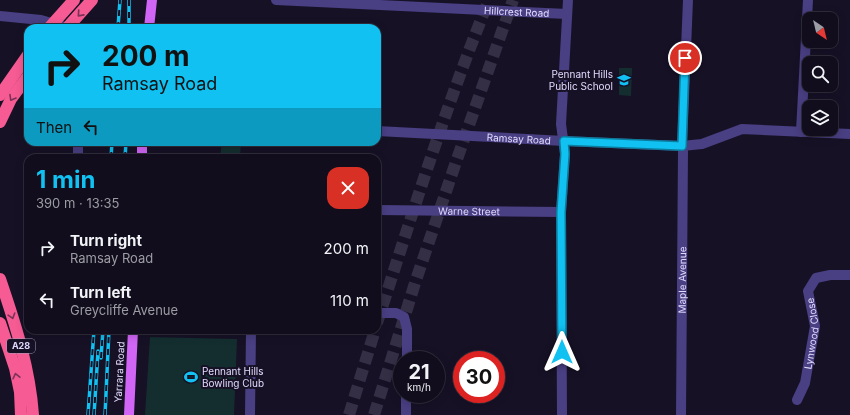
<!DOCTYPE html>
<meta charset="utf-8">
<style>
body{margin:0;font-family:Inter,sans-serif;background:#1a1625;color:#f1f3f6;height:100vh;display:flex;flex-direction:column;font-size:15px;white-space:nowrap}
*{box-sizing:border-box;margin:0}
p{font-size:13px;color:#9c9ca3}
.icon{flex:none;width:22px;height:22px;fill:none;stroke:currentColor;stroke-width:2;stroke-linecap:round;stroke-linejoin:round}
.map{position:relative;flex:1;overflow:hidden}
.side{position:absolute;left:24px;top:154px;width:357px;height:180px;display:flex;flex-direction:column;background:#110d1c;border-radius:12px;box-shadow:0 2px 10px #0003,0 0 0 1px #302d3b}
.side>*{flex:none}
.banner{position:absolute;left:24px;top:24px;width:357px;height:122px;border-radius:12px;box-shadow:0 2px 10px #0003,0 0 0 1px #302d3b;background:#10c1f1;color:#111;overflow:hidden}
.needle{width:26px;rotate:145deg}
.controls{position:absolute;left:802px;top:12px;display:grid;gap:8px}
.controls a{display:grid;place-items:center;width:36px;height:36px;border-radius:8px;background:#110d1c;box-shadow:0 2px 10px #0003,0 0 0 1px #302d3b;font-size:20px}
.speed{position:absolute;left:393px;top:351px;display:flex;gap:8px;font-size:20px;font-weight:700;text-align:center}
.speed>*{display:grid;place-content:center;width:52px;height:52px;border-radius:50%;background:#110d1c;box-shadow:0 2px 10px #0003,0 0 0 1px #302d3b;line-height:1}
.speed small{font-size:10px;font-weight:400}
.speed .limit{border:6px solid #d22;background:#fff;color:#111}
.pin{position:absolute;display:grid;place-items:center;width:34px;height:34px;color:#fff;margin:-17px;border:2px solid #fff;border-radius:50%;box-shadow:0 1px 4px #0007}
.me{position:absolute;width:44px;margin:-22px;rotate:0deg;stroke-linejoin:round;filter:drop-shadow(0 0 3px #0008)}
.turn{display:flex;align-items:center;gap:14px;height:84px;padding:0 12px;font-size:18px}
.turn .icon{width:52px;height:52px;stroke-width:2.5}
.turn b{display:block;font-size:28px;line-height:34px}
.then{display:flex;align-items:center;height:38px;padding:0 12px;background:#0003;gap:8px;font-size:15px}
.round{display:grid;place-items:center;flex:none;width:42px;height:42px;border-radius:12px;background:#1a1625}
.head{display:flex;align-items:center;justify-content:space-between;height:68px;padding:0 12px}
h1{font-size:24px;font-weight:700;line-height:30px;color:#10c1f1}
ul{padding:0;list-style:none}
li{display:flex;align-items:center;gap:12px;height:52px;padding:0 12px}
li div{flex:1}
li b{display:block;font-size:15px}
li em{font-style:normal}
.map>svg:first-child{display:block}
.green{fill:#142e30}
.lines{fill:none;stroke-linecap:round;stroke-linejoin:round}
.highway-tunnel{stroke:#352f46;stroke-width:12;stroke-dasharray:12 6;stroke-linecap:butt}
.minor{stroke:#493f83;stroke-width:10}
.major{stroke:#d166f6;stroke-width:10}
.highway{stroke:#f65b93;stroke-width:12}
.rail-casing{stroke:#10c1f1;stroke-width:3.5}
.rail{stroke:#171126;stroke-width:2;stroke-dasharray:6;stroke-linecap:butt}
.oneway{stroke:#7b3257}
.route-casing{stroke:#0a7d9d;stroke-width:10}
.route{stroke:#10c1f1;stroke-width:7}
.labels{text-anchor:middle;stroke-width:4;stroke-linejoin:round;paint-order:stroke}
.shield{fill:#171126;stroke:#a49dbc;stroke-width:1}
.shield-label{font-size:9px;font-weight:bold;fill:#e1d9fd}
.street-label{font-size:10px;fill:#e1d9fd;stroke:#171126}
.poi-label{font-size:10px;fill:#e1d9fd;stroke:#171126;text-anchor:end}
</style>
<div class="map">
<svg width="850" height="415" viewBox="0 0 850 415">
<rect width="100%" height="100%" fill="#171126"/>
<!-- green -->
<g class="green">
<path d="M619,68h13l-1,28 -12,-1z"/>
<path d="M222,142h19l-1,16h-20z"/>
<path d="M150,337l87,2 -3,76h-89z"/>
</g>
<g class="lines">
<!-- highway-tunnel -->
<g class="highway-tunnel">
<path d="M377,323c35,-108 69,-218 112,-323"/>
<path d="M349,415l26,-85"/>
<path d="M374,415l41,-132 41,-121 57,-162"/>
</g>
<!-- minor -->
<g class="minor">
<path id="s1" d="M276,0l291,14"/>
<path d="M0,16l41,4 28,8"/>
<path id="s2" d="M377,131l187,10 118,5 20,-2 40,-15 108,5"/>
<path d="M801,132l7,-132"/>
<path d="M78,142v16"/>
<path id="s3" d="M377,210l184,2"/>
<path d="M377,313h19l8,4 3,12v31"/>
<path id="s4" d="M797,400l8,-17 10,-57 -7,-35 8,-13 14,-3h20"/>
<path d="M250,415l1,-85"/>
<path d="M406,415v-21"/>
<path d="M562,415l-1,-203 4,-58 -4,-30 7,-124"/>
<path id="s5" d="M681,415l2,-264 -1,-5 6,-146"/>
</g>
<!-- major -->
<g class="major">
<path d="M149,28l3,-28"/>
<path d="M142,158v-16"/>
<path d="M129,415l4,-85"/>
</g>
<!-- highway -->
<g class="highway">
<path d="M49,28l25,-28"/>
<path d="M67,28l25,-28"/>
<path d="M0,95l28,-40"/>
<path d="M0,122l11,-23 17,-23"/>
<path d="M0,279c15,44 30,90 33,136"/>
<path d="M0,323l15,45 5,24 1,23"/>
</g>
<!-- rail casing -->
<g class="rail-casing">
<g id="rail">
<path d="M129,0v28"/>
<path d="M118,28l2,-28"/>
<path d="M111,158l1,-16"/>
<path d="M125,158l1,-16"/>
<path d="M101,358l2,-28"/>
<path d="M88,415l6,-85"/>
<path d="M94,415l4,-64"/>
<path d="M105,415l4,-85"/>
</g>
</g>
<!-- rail -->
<use href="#rail" class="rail"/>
</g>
<!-- one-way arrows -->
<defs><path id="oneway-chevron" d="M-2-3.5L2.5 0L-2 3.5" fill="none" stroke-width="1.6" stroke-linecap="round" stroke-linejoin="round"/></defs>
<g class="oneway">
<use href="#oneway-chevron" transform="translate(80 14) rotate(132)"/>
<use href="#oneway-chevron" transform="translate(12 98) rotate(120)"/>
<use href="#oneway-chevron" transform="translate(12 316) rotate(73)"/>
<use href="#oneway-chevron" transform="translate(16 376) rotate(-103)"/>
</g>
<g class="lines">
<!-- route casing -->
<g class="route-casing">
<path id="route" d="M562,352l-1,-140 4,-58 -1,-13 118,5 3,-88"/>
</g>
<!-- route -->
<use href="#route" class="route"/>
</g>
<!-- icons -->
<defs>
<g id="school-bare" transform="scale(1.08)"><path d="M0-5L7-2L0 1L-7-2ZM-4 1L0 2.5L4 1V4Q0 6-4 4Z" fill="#10c1f1" stroke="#171126" stroke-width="2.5" paint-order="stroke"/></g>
<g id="stadium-bare" transform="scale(1.08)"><path d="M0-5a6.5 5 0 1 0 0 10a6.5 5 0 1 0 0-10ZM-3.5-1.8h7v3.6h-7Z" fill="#10c1f1" stroke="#171126" stroke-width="2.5" paint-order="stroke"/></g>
</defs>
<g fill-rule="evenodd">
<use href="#school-bare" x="624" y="80"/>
<use href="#stadium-bare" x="191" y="377"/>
</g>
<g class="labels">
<!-- shield labels -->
<rect class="shield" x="7" y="339" width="28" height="14" rx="3"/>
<g class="shield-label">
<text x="21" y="349">A28</text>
</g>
<!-- street labels -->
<g class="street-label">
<text dy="4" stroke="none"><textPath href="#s1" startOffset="241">Hillcrest Road</textPath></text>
<text dy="4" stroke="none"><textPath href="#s2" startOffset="142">Ramsay Road</textPath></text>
<text dy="4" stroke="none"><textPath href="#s3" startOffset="92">Warne Street</textPath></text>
<text dy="4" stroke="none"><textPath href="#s5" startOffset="135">Maple Avenue</textPath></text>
<text dy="4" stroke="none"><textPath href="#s4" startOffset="69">Lynwood Close</textPath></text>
<text transform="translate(119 372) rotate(-87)" y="4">Yarrara Road</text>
</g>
<!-- poi labels -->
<g class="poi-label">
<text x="613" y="78">Pennant Hills<tspan x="613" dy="12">Public School</tspan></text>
<text x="202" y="375" text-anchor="start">Pennant Hills<tspan x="202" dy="12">Bowling Club</tspan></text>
</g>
</g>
</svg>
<div class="controls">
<a><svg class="needle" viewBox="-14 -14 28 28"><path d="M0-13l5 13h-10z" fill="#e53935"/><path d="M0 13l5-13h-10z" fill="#9c9ca3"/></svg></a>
<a><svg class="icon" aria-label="search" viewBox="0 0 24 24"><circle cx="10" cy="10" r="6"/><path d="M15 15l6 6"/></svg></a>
<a><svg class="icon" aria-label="layers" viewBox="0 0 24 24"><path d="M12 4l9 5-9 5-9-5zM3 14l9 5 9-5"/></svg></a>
</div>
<div class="speed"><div>21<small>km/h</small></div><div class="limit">30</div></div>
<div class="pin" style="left:685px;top:58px;background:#d93025"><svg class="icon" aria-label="arrive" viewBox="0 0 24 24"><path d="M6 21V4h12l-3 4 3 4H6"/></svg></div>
<svg class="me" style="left:562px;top:352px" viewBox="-20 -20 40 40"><path d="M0-17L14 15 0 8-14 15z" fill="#10c1f1" stroke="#fff" stroke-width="4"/></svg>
<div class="banner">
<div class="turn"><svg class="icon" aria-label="right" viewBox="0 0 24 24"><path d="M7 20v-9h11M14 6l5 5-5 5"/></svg><div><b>200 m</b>Ramsay Road</div></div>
<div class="then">Then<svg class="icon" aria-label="left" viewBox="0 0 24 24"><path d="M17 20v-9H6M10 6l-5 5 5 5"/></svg></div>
</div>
<section class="side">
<div class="head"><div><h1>1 min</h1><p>390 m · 13:35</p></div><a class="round" style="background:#d93025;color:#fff"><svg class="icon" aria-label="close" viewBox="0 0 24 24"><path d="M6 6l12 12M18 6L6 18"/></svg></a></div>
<ul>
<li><svg class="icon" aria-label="right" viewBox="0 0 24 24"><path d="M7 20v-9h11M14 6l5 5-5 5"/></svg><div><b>Turn right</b><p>Ramsay Road</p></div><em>200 m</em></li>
<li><svg class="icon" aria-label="left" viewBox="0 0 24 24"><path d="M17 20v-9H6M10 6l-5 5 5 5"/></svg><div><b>Turn left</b><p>Greycliffe Avenue</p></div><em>110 m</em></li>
</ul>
</section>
</div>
